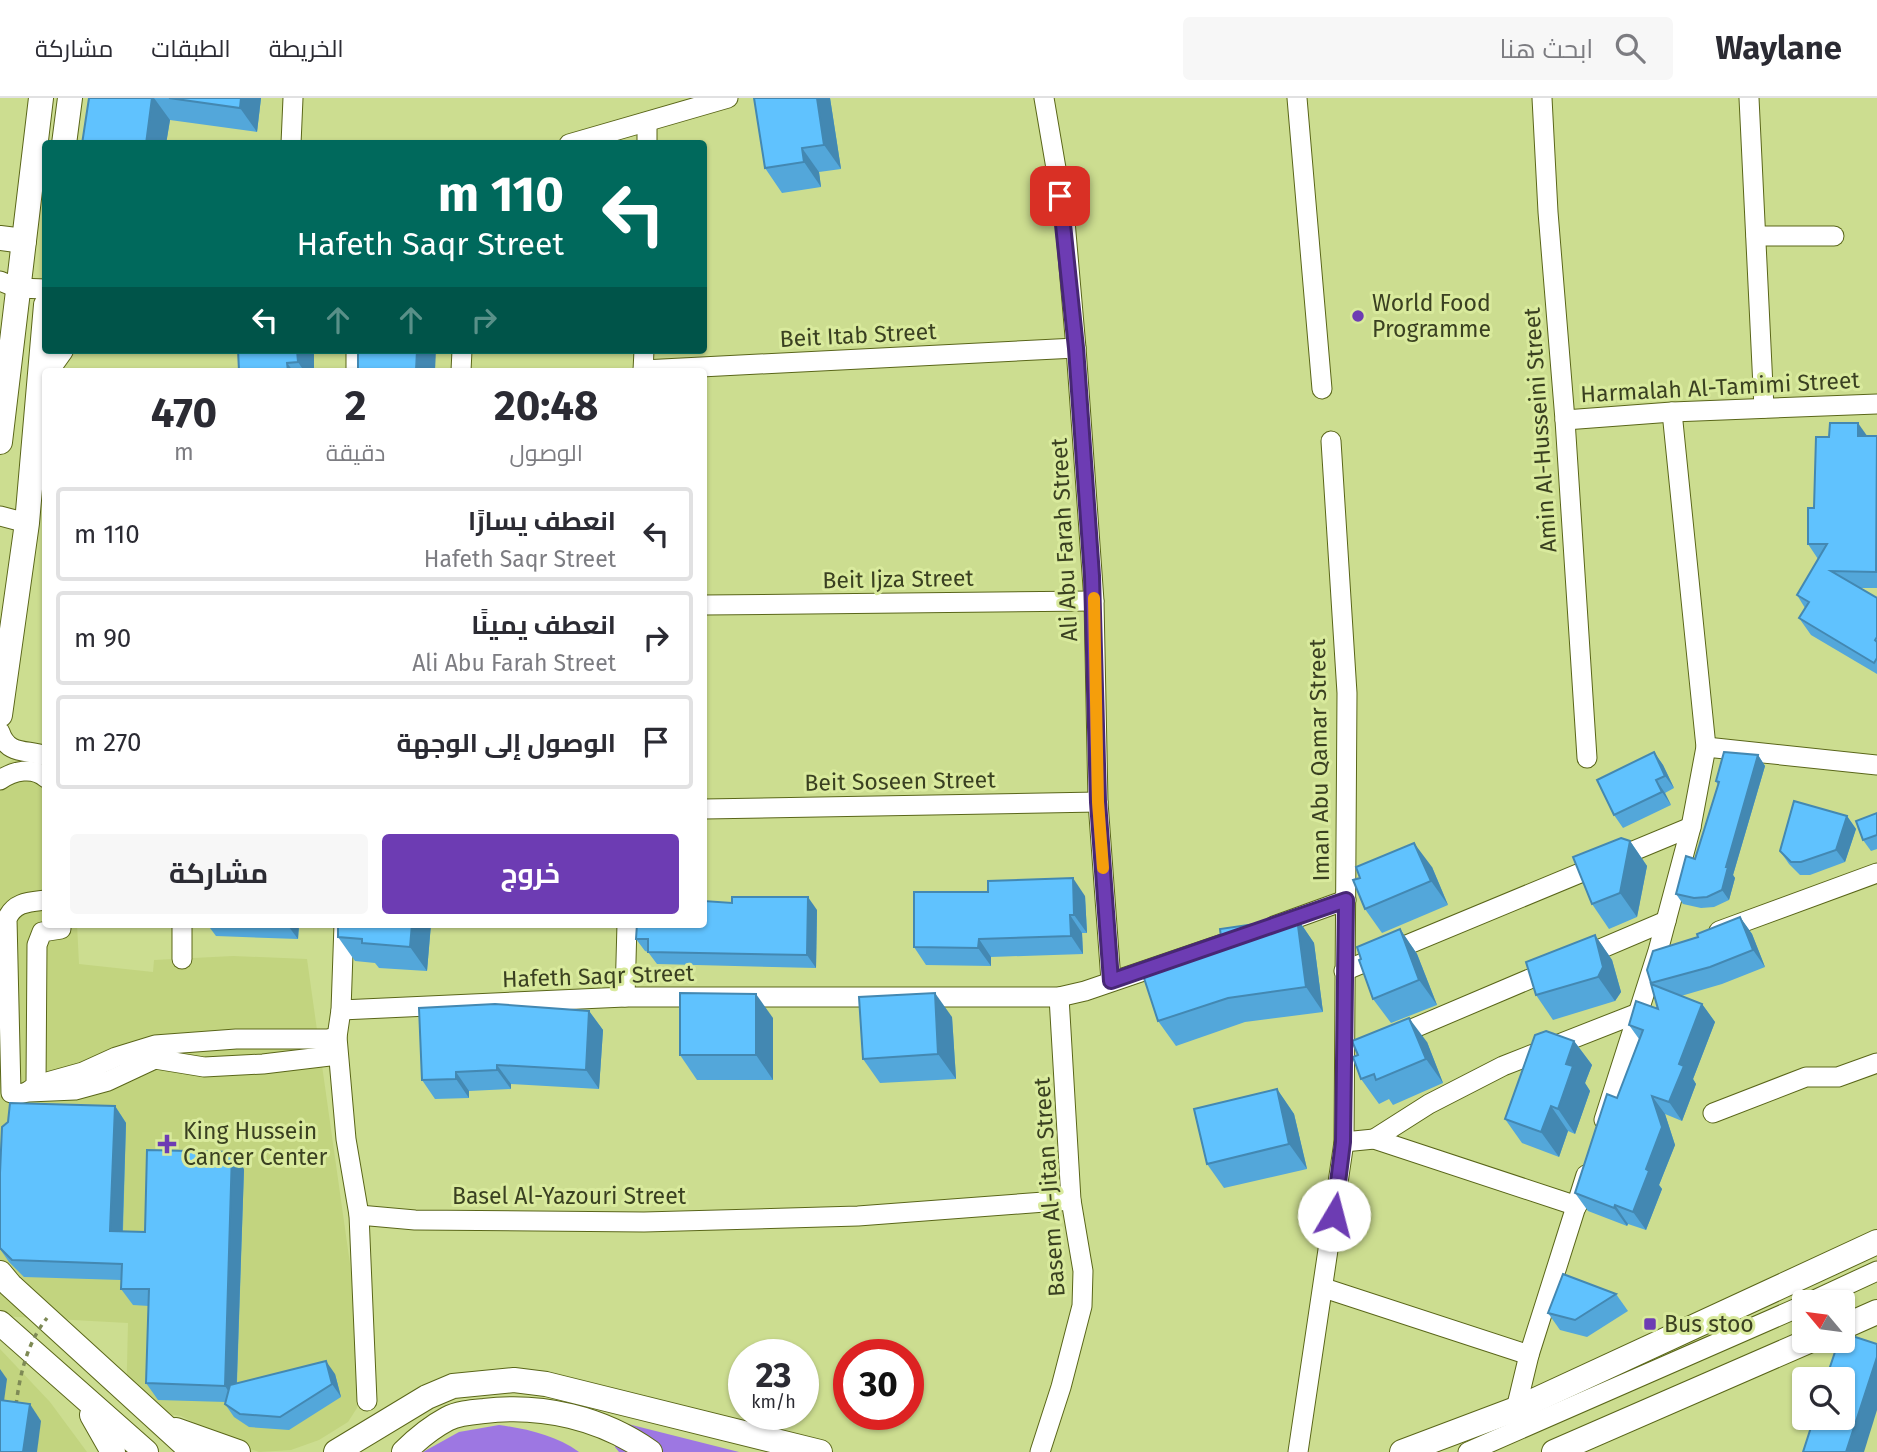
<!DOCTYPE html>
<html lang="ar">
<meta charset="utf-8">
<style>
body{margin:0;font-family:"Fira Sans",Cairo,sans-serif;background:#f7f7f7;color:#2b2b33;direction:rtl;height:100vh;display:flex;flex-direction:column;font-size:26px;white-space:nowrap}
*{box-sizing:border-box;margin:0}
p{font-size:23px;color:#7c7c81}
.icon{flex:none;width:38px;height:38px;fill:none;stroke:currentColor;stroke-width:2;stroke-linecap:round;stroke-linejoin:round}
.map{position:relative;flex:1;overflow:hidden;direction:ltr}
.drawer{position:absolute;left:42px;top:270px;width:665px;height:560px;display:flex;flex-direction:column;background:#fff;border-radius:7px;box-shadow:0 2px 5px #0004;direction:rtl}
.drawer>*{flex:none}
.hud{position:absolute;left:42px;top:42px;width:665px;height:214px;border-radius:7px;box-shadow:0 2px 5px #0004;direction:rtl;background:#00695c;color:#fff;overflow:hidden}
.needle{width:46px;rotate:299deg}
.buttons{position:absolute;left:1792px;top:1192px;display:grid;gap:14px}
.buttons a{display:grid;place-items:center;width:63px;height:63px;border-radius:7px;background:#fff;box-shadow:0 2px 5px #0004;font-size:35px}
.speed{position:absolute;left:728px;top:1241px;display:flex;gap:14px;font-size:35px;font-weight:700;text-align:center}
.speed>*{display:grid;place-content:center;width:91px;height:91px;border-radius:50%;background:#fff;box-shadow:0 2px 5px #0004;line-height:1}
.speed small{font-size:18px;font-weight:400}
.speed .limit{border:10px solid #d22;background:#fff;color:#111}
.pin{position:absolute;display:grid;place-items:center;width:60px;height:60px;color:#fff;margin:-30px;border-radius:14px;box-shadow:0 4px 10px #0006}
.me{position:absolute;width:77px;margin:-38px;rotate:8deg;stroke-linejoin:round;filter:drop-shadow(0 0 5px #0008)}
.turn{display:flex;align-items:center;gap:24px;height:147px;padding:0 28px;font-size:32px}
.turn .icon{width:91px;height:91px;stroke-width:2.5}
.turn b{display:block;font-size:49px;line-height:60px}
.lanes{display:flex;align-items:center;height:66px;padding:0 28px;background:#0003;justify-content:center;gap:35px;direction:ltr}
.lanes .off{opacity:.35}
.eta{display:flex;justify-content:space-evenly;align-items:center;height:119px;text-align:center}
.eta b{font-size:42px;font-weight:700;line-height:49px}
.button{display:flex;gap:14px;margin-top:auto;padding:14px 28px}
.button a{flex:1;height:80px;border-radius:7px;background:#6d3cb3;color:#fff;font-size:28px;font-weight:700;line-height:80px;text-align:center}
.button a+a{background:#f7f7f7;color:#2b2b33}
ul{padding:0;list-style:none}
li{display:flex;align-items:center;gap:21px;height:94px;margin:0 14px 10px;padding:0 14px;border:4px solid #e1e1e2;border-radius:7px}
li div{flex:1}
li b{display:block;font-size:26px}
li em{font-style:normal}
header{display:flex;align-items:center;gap:42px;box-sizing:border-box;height:98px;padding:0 35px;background:#fff;border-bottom:2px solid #e1e1e2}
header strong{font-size:33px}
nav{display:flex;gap:38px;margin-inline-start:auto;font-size:24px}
.search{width:490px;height:63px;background:#f7f7f7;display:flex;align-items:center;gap:18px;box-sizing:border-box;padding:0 24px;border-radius:7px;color:#7c7c81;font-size:26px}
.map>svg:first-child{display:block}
.built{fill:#c2d47f}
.forest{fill:#9d77e2}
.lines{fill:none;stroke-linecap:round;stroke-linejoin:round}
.minor-casing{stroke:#5a6619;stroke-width:21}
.major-casing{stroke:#5a6619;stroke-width:26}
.minor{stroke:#fff;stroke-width:19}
.major{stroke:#fff;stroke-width:24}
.path-bridge{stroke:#7e8a55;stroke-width:3.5;stroke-dasharray:5 5;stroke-linecap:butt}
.wall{fill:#53a7da}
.shaded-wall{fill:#4388b2}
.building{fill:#60c2fe;stroke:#4388b2;stroke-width:2}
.route-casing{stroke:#472774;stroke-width:18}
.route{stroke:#6d3cb3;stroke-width:12}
.slow{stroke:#f59e0b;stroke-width:12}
.poi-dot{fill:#6d3cb3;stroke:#d9ea9d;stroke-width:2.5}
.labels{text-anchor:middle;stroke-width:6;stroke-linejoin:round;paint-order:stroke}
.poi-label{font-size:23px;fill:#3a4021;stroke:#d9ea9d;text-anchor:start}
.street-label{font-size:23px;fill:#3a4021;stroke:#d9ea9d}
</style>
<header>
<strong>Waylane</strong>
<div class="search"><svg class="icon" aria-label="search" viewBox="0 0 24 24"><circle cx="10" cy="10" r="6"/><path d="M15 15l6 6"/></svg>ابحث هنا</div>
<nav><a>الخريطة</a><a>الطبقات</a><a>مشاركة</a></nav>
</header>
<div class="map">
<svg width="1877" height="1354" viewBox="0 0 1877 1354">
<rect width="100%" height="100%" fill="#ccdd90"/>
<!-- built -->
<g class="built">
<path d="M45,655l1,171h31l2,40 74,8 1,-12 79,-4 74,3 54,383 -1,47 -3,19 -9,14 -29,18 -28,10 -32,2 -26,-9 -52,-27 -55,-8 2,-85 -128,-7v-541l5,-9 8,-7 10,-4z"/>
<path d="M0,1251l50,53 37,50h-87z"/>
</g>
<!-- forest -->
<g class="forest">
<path d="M616,1323l123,31h-120l-4,-5z"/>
<path d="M499,1327c28,4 56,10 80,27h-156l36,-20z"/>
</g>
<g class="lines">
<!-- minor casing -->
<g class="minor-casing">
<g id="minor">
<path d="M1044,0l21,123 11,127 18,253 4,201 13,179"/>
<path d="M1297,0l25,291"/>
<path d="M1542,0l6,114 17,208 22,338"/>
<path d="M1749,0l15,310"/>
<path d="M291,46l2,-46"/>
<path d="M569,46l159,-46"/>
<path d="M647,46v-22"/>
<path d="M1756,138h78"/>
<path d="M0,183l17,7 29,1"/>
<path d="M643,272l433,-22"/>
<path d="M356,273v-21"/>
<path d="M461,273l1,-21"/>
<path d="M643,273l1,-21"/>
<path d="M1565,322l107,-8 205,-8"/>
<path d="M0,418l27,7"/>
<path d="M704,507l390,-4"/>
<path d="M0,634c8,24 27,17 46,24"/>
<path d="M1706,649l171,18"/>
<path d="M0,682c13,-9 33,-14 46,-2"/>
<path d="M704,711l394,-7"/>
<path d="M46,802c-17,2 -32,2 -39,19l4,174c11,2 17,0 25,-8l1,-140 5,-13 19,-3v-5"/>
<path d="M344,826l-3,86 -4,27 9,102 13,76 8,186"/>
<path d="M1274,828l72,-26"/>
<path d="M1719,833l158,-58"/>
<path d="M182,861v-35"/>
<path d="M1344,873l347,-144"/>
<path d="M625,899l2,-73"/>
<path d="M341,912l284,-13h434l26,-6 161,-55"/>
<path d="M1393,939l273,-116"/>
<path d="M40,986l43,-12 33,-15 39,-12 81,-6h91l10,-2"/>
<path d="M29,994l46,-2 33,-9 47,-22 49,8 59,-3 75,-9"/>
<path d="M1713,1015l93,-36h32l39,-14"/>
<path d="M1604,1022l54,-169 33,-124 15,-80 -34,-335"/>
<path d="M1374,1041l55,-35 74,-38 135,-53"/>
<path d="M1344,1044l30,-3 203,67"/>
<path d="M359,1117l56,5 229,2 214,-6 213,-16"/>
<path d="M1324,1190l205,67"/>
<path d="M1810,1204l67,-31"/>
<path d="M1516,1311l13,-54 57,-180"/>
<path d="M1040,1354l21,-65 21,-81 1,-35 -12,-71 -12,-203"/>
<path d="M1298,1354l46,-310 3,-449 -16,-252"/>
<path d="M1468,1354l336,-147"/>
</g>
</g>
<!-- major casing -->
<g class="major-casing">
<g id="major">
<path d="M64,46l6,-46"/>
<path d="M0,140l24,3"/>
<path d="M46,273l15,-21"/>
<path d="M0,344l41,-344"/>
<path d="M0,617l27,-192 19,-218"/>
<path d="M0,1175l10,12 183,167"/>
<path d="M0,1225l146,129"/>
<path d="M1843,1229l34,-15"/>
<path d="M92,1317l21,37"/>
<path d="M176,1332l62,22"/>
<path d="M336,1354l91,-55 26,-11 61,-6 32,4 274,68"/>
<path d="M404,1354c12,-12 28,-25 43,-33 11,-6 26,-7 37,-8 58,-7 118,7 166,41"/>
<path d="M1402,1354l114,-43 361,-167"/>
<path d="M1554,1354l257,-112"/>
</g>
</g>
<!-- minor -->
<use href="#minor" class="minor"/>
<!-- major -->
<use href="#major" class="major"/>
<!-- path-bridge -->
<path class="path-bridge" d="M16,1307c4,-31 11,-62 31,-87"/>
</g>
<!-- wall -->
<g class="wall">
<path d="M89,0h172l-4,34 -87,-12 -4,24h-84z"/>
<path d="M830,0l11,71 -22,3 2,15 -39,6 -17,-25z"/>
<path d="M314,252v21h-75z"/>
<path d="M1867,338h10v152h-17l17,10v76l-66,-39 -12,-17 6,-10 -8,-13 21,-36 -10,-15 6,-36z"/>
<path d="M1654,654l9,13 11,23 -9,5 6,12 -48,23 -9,-13z"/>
<path d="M1758,657l7,11 -32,109 2,3 -6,22 -15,7 -13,1 -18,-4 -7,-10 19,-35 23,-74 -2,-4z"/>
<path d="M1877,715v36l-6,2 -8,-11z"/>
<path d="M1847,718l9,13 -11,33 -35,13h-10l-11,-11 -9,-13z"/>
<path d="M1630,743l17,25 -10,51 -28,12 -17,-25z"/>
<path d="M1432,769l16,38 -66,28 -17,-24z"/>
<path d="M1085,798l2,37h-5l1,21 -92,3v9l-65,-1 -12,-18z"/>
<path d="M704,799l3,4 110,9 -1,58 -159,-4 -9,-12 -3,-1 -9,-12 68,-15z"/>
<path d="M1740,819l12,17 13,33 -43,17 -41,12 21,8 13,18 -22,57 3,5 -14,37 -17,-7 10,31 -16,40 3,4 -16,41 -18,-6 -1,2 -39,-15 -13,-18 42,-95 22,-59 -10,-14 29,-16 -7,-26 47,-46z"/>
<path d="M1297,820l17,25 9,69 -78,10 -69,24 -18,-25z"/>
<path d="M207,826h92l-1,15 -82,-3z"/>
<path d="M431,826l-4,47 -48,-3 -4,-5 -20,-2 -17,-24z"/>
<path d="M1400,831l17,25 20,51 -46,18 -18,-24z"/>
<path d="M1595,837l17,25 9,32 -6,9 -62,19 -17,-25z"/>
<path d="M589,913l14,19 -4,59 -88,-5v5l-42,2v7l-34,1 -13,-19z"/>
<path d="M952,919l4,62 -76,4 -17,-24z"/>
<path d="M773,920v62h-76l-17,-25z"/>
<path d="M1574,943l18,24 -7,18 5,8 -15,43 -7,-3 -9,26 -37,-14 -17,-24z"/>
<path d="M1427,944l16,41 -50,22 -4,-6 -10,5 -18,-25z"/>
<path d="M1277,991l17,25 13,55 -83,19 -17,-24z"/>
<path d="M115,1008l11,17 -3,108 22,1 99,-63 -7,214 98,-9 6,23 -52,33 -40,-3 -15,-10 -9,-13 1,-2 -68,-2 -12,-17 3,-77 -16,-1 -12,-16v-9l-97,-3 -15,-15 -9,-13v-76z"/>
<path d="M1616,1196l12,17 -41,26 -27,-7 -12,-17z"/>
</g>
<!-- shaded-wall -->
<g class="shaded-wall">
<path d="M152,0h2l16,22 -4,24h-20z"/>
<path d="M241,0h20l-4,34 -17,-24z"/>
<path d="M817,0h13l11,71 -17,-24z"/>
<path d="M802,50l17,24 2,15 -17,-25z"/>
<path d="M297,252h17v21h-10l-6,-9z"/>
<path d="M417,252h19l-1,21h-19z"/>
<path d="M287,265l6,8h-5z"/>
<path d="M1858,325l12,17 -12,-4z"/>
<path d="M1654,654l9,13 11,23 -9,-12z"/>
<path d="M1758,657l7,11 -32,109 2,3 -6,22 -7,-10 4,-23z"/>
<path d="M1656,682l9,13 6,12 -9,-13z"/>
<path d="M1847,718l9,13 -11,33 -9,-12z"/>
<path d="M1630,743l17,25 -10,51 -17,-24z"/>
<path d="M1414,745l18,24 16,38 -17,-24z"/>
<path d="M1073,780l12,18 2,37 -13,-18z"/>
<path d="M808,799l9,13 -1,58 -9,-13z"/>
<path d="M1070,817l12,18 1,21 -12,-18z"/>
<path d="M1740,819l12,17 13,33 -12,-17z"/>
<path d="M1297,820l17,25 9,69 -17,-25z"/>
<path d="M289,826h10l-1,15 -9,-12z"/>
<path d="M412,826h19l-4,47 -17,-24z"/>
<path d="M1400,831l17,25 20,51 -18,-25z"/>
<path d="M1595,837l17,25 9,32 -6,9 -17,-24z"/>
<path d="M979,841l12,18v9l-13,-18z"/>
<path d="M935,895l17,24 4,62 -18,-25z"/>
<path d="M756,896l17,24v62l-17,-25z"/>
<path d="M1702,906l13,18 -22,57 3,5 -14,37 -13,-19 10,-38z"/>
<path d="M589,913l14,19 -4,59 -13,-19z"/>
<path d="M1409,920l18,24 16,41 -17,-24z"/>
<path d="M1574,943l18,24 -7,18 5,8 -15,43 -17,-25 8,-45z"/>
<path d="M497,967l14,19v5l-14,-19z"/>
<path d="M456,974l13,19v7l-13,-19z"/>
<path d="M1277,991l17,25 13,55 -18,-25z"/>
<path d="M1652,998l13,18 10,31 -16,40 3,4 -16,41 -13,-18 13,-43z"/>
<path d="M115,1008l11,17 -4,125 -12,-17z"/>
<path d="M1551,1008l17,25 -9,26 -18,-25z"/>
<path d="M232,1054l12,17 -8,234 -11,-17z"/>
<path d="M1615,1107l13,19 -1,2 -13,-18z"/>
<path d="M1877,1259v53l-13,42h-18z"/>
<path d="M326,1263l9,13 6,23 -9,-13z"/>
<path d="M0,1271l7,10 -5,37 -2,-3z"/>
<path d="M30,1306l11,17 -4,31h-14z"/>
</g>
<!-- building -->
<g class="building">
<path d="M89,0h63l-6,46h-64z"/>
<path d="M169,0h72l-1,10z"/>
<path d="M754,0h63l7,47 -22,3 2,14 -39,6z"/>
<path d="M238,252h59l1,12 -11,1 1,8h-49z"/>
<path d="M358,252h59l-1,21h-58z"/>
<path d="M1830,325h28v13h19l-1,136 -45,-1 46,27v39l-2,3 2,2v16l-3,5 -75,-45 10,-16 -12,-7 30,-51h-19v-36h6l2,-71h13z"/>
<path d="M1654,654l11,24 -9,4 6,12 -48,23 -17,-35z"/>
<path d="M1724,654l34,3 -32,112h2l-6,23 -15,7 -13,1 -18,-4 10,-38 9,3 24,-77 -3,-1z"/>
<path d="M1794,703l53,15 -11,34 -35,12h-10l-11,-11z"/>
<path d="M1877,715v22l-14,5 -7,-19z"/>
<path d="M1621,740l9,3 -10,52 -28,11 -19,-47z"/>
<path d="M1414,745l17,38 -66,28 -12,-29 7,-2 -4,-11z"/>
<path d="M1073,780l1,37h-4l1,21 -92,3 -1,9 -64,-1v-55h74v-11z"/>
<path d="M732,799h76l-1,58 -159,-3v-13h-12l1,-15h67v-23l28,2z"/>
<path d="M1740,819l13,33 -43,17 -59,16 -4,-13 6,-19 45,-14 -1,-3z"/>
<path d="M1297,820l9,69 -78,11 -70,23 -16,-49 80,-27 -2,-16z"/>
<path d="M230,826h59v3z"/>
<path d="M338,826h74l-2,23 -48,-4v-4l-24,-2z"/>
<path d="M1400,831l19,51 -46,19 -14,-39 2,-1 -4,-12z"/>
<path d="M1595,837l8,32 -5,10 -62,18 -10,-33z"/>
<path d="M1651,886l51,20 -23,60 5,2 -15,36 -17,-6 10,31 -16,42 3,2 -16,41 -18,-7 -1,3 -39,-15 32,-99 10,4 26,-68 -14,-5 7,-24 22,8z"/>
<path d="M680,895l76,1v61h-76z"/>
<path d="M935,895l3,61 -75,5 -4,-62z"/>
<path d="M495,906l94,7 -3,59 -89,-5v5l-41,2v7l-34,1 -3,-72z"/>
<path d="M1409,920l17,41 -50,21 -2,-6 -13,5 -8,-22 5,-2 -6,-14z"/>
<path d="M1546,933l28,10 -8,23 7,2 -15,43 -7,-3 -10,26 -36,-13 30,-84z"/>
<path d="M1277,991l12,55 -82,20 -13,-55z"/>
<path d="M10,1005l105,3 -5,125 35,1 2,-82 85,2 -7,234 -79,-3 3,-94h-28l1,-25 -110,-4 -12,-12v-75l2,-46 6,-5z"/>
<path d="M1563,1176l53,20 -41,26 -27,-7z"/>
<path d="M1843,1235l34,11v13l-31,95h-43l11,-34h29v-39h-17l13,-39h4z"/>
<path d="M326,1263l6,23 -52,33 -40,-3 -15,-10 5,-19z"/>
<path d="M0,1302l30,4 -7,48h-23z"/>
</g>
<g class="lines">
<!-- route casing -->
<g class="route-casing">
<path id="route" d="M1060,98l16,152 16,228 6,226 13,179 235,-81 -3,242 -9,73"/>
</g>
<!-- route -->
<use href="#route" class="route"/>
<!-- slow -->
<path class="slow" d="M1094,500l4,204 5,66"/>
</g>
<!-- markers -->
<g class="poi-dot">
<circle cx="1358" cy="218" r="7"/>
<path d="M163.5 1035.5h7v7h7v7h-7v7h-7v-7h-7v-7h7z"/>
<rect x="1643" y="1219" width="14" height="14" rx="3.5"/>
</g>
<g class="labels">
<!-- poi labels -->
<g class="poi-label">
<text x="1372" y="213">World Food<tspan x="1372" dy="26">Programme</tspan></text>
<text x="183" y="1041">King Hussein<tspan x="183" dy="26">Cancer Center</tspan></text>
<text x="1664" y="1234">Bus stoo</text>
</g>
<!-- street labels -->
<g class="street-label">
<text transform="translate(858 237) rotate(-3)" y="8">Beit Itab Street</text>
<text transform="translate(1720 289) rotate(-3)" y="8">Harmalah Al-Tamimi Street</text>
<text transform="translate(1540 332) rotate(-94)" y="8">Amin Al-Husseini Street</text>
<text transform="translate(1064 442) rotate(-93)" y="8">Ali Abu Farah Street</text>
<text transform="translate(898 481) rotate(-1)" y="8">Beit Ijza Street</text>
<text transform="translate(1319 662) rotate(-91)" y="8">Iman Abu Qamar Street</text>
<text transform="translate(900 683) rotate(-1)" y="8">Beit Soseen Street</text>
<text transform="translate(598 878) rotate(-2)" y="8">Hafeth Saqr Street</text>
<text transform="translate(1049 1089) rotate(-94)" y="8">Basem Al-Jitan Street</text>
<text x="569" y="1106">Basel Al-Yazouri Street</text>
</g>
</g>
</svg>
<div class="buttons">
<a><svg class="needle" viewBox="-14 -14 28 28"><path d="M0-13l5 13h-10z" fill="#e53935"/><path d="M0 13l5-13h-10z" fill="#7c7c81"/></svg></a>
<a><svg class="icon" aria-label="search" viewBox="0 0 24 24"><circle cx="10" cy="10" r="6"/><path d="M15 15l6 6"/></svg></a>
</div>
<div class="speed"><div>23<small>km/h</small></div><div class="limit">30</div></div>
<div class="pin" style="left:1060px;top:98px;background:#d93025"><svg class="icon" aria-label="arrive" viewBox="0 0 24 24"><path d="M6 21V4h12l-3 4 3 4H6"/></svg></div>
<svg class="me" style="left:1334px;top:1117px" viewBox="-20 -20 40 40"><circle r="19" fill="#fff"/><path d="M0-13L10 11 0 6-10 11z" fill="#6d3cb3"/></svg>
<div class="hud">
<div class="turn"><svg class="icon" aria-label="left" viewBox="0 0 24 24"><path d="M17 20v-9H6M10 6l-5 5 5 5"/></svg><div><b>110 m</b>Hafeth Saqr Street</div></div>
<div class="lanes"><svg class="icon" aria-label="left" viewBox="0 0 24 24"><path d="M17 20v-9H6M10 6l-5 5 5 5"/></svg><svg class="icon off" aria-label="ahead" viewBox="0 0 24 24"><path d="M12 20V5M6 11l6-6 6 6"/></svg><svg class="icon off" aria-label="ahead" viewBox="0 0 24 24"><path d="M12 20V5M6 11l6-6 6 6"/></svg><svg class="icon off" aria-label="right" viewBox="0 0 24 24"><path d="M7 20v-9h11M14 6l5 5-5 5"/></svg></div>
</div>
<section class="drawer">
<div class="eta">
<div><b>20:48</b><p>الوصول</p></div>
<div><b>2</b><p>دقيقة</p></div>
<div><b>470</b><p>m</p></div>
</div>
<ul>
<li><svg class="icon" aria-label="left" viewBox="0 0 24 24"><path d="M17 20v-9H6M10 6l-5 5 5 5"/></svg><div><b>انعطف يسارًا</b><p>Hafeth Saqr Street</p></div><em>110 m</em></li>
<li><svg class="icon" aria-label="right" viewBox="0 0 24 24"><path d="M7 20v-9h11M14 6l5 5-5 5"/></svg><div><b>انعطف يمينًا</b><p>Ali Abu Farah Street</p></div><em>90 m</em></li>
<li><svg class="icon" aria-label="arrive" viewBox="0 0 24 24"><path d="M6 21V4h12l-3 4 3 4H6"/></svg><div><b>الوصول إلى الوجهة</b></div><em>270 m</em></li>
</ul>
<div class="button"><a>خروج</a><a>مشاركة</a></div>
</section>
</div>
